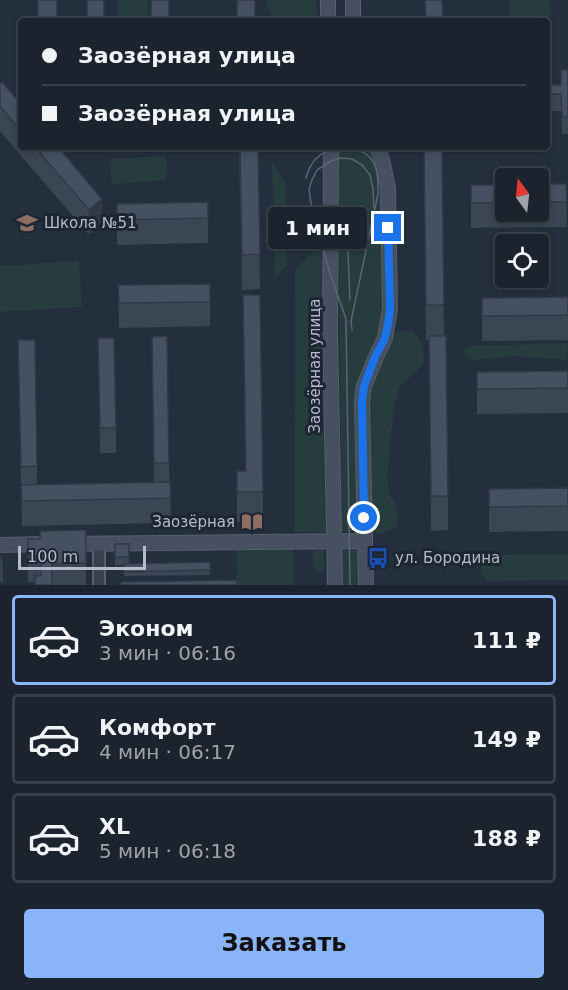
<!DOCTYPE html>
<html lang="ru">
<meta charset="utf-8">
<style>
:root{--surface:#1b232e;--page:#282f3a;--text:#f1f3f6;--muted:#a0a4aa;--line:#39404a;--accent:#8ab4f8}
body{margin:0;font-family:"DejaVu Sans",sans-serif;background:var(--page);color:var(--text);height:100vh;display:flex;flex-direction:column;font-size:22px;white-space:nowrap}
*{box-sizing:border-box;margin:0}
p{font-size:20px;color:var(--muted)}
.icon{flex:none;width:33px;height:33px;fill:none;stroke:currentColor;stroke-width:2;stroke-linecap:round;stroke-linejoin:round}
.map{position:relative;height:585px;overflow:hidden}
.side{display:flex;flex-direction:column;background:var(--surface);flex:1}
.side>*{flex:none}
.hud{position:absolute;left:18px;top:18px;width:532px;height:132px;border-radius:6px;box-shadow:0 3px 9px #0003,0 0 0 2px var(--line);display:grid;align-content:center;height:132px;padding:0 24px;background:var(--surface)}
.needle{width:39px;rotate:345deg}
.controls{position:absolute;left:495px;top:168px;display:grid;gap:12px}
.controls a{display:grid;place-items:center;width:54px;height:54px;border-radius:6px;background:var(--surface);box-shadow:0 3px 9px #0003,0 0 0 2px var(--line);font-size:30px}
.scale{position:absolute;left:18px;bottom:15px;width:128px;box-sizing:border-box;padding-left:6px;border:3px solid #b4bcc9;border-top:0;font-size:16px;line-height:21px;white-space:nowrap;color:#b4bcc9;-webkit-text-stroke:4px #1d2633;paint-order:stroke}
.end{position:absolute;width:27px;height:27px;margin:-14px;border:8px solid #1a73e8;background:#fff;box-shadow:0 0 0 3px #fff}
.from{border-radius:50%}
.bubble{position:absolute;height:42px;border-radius:6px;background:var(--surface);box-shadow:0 3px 9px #0003,0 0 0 2px var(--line);font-size:20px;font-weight:700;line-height:42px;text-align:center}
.hud b{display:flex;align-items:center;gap:21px;height:57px;font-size:22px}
.hud b+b{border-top:2px solid var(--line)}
.hud i{width:15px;height:15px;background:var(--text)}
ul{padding:10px 0 0;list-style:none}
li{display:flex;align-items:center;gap:18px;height:90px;margin:0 12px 9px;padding:0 12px;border:3px solid var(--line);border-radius:6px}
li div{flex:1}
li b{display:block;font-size:22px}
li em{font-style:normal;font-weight:700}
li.selected{border-color:var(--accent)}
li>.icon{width:54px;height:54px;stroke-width:1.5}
.primary-button{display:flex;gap:12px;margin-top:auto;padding:12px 24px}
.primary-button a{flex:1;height:69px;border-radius:6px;background:var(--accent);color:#111;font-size:24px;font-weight:700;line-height:69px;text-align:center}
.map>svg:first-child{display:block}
.green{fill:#263c3f}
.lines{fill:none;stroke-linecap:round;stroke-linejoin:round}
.street-casing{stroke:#565f6c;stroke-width:14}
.secondary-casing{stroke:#565f6c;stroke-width:16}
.street{stroke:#38414e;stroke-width:10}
.secondary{stroke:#465061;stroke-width:14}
.tram{stroke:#5a6575;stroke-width:1.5}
.wall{fill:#3b4654}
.shaded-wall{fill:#303945}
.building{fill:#455162;stroke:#303945;stroke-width:1.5}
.route{stroke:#1a73e8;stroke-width:8}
.labels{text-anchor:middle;stroke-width:6;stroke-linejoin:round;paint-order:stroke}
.poi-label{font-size:15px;fill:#b4bcc9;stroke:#1d2633;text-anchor:start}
.street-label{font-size:15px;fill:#b4bcc9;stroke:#1d2633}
</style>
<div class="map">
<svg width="568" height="585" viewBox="0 0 568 585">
<rect width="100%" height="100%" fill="#242f3e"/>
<g class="green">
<rect x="117" y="0" width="31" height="21"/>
<path d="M266 0H316L317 21H273Z"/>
<path d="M509 0H550V22L509 21Z"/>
<path d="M337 147H367L378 166 382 187 384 302 381 327 376 339 360 373 357 389 358 531H342Z"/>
<path d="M160 156 164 157 166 159 167 177 165 180 117 184H113C110 178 109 165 112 159Z"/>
<path d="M272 161 285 183 287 267 275 277Z"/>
<path d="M317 249 321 254 325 524V532H294L295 270 314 251Z"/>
<path d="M79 261 82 307 0 312V266Z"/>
<path d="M401 331C403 331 410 331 412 332 422 336 423 352 425 361 421 365 417 371 413 375 408 379 403 381 400 387 393 401 385 478 389 493 390 497 394 501 396 505 398 513 398 520 396 528L380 534 371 530 368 400 374 381 394 334Z"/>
<path d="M568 343 567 360 512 356 476 360 469 358 463 351 471 346Z"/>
<path d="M320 545H322L324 549V569L320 572 315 571 312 558 314 549Z"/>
<path d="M293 546 294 585H237L236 547Z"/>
<path d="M349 548 355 549 359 554 360 585H341L342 554 343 551Z"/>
<path d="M518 554H568V580L487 581C477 571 480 559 494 556 501 554 510 555 518 554Z"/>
</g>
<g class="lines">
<defs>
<path id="street" d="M99 544V585"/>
<g id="secondary">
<path d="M328 0V21"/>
<path d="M353 0V21"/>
<path d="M331 147 330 331 335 585"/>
<path d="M68 544 365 541"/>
<path d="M0 545 46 544"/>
<path d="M366 585 362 403 364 386 376 357 385 338 390 309 388 188 382 159 377 147"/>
</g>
</defs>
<use href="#street" class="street-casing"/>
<use href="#secondary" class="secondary-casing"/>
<use href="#street" class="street"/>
<use href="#secondary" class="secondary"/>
<g class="tram">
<path d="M349 147C376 153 379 169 378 194L351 321 352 330"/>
<path d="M306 178C310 161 319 154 335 147"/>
<path d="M346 207 350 300"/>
<path d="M350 585 346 319 331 276 312 211 309 189 312 180 317 170 331 161 340 158 352 159 362 165 370 175 373 189 374 208"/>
</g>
</g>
<g class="wall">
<path d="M568 70V134H562L561 111H548V85H561Z"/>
<path d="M0 84 21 104V147H58L102 223 89 235 0 131Z"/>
<path d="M239 147H258L260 289 242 290Z"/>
<path d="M424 147H444V149H442L444 336 448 496V530L431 531 429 340H426Z"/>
<path d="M538 184H566L567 227 471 228V185H506V212H538Z"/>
<path d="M208 202V243L117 245V204Z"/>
<path d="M210 284V326L119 328 118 285Z"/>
<path d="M243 295 263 492V521L237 522V471H245Z"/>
<path d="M568 297V340L482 341V298Z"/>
<path d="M152 337 169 463 171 523 22 526 18 340 37 466V485L154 482Z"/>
<path d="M98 338 116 428V453H100Z"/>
<path d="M568 371V413L477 414V372Z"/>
<path d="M568 488V531L489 532V489Z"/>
<path d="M86 530V585H35V582H28V539H40Z"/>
<path d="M115 544H129V564L210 562V575L124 576V565L115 566Z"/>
</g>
<g class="shaded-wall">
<path d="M102 199V223L89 235V210Z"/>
<path d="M313 233V237L302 241V237Z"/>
</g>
<g class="building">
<rect x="38" y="0" width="19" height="21"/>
<rect x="87" y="0" width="17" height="21"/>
<rect x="151" y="0" width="18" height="21"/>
<rect x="237" y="0" width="18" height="21"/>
<path d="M425 0H442L443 21H426Z"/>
<path d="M561 70H568V117H562L561 94H548V85H561Z"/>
<path d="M2 82 21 104V131L0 106V84Z"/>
<path d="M35 147H58L102 199 89 210Z"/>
<path d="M240 147H258L260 254 242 255Z"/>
<path d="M424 147H442L444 305H426Z"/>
<path d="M538 184H566L567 202H538Z"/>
<rect x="471" y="185" width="35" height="18"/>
<path d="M208 202V218L117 220V204Z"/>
<path d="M311 225 313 233 302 237 299 229Z"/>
<path d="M210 284V302L119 303 118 285Z"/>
<path d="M243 295H260L263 492H237V471H246Z"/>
<path d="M568 297V315L482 316V298Z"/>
<path d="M167 336 169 463H154L152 337Z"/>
<path d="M429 336H446L448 496H431Z"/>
<path d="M98 338H114L116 428H100Z"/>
<path d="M18 340H35L37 466 21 467Z"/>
<path d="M568 371V388L477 389V372Z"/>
<path d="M170 482 171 498 22 501 21 485Z"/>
<path d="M568 488V506L489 507V489Z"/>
<path d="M86 530V563L52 564V585H35V576H41V556H28V539H40V531Z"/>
<rect x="115" y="544" width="14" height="13"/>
<path d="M0 552V557H2L3 582H0Z"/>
<path d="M210 562V570L124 572V564Z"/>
<path d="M237 580V585H121V582Z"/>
</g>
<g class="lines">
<path class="route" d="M364 518 362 403 364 386 375 357 385 338 388 325 390 309 388 228"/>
</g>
<defs>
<symbol id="school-bare" viewBox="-9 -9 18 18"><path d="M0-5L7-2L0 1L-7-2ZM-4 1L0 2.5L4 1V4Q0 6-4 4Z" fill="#8d6e63" stroke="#1d2633" stroke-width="2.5" paint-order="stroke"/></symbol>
<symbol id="library-bare" viewBox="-9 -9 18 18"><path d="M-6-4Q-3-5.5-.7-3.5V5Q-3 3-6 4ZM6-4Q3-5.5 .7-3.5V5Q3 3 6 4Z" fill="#8d6e63" stroke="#1d2633" stroke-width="2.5" paint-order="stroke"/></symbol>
<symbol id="bus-bare" viewBox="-9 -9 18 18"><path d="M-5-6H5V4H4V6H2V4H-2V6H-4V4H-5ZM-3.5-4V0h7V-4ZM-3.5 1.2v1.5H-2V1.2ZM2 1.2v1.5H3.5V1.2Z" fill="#1a4fb4" stroke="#1d2633" stroke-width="2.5" paint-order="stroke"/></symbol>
</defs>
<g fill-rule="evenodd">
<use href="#school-bare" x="12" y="208" width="30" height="30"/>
<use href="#library-bare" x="237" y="507" width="30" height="30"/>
<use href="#bus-bare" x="363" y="543" width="30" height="30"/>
</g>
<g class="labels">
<g class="poi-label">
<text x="44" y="228">Школа №51</text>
<text x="235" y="527" text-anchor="end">Заозёрная</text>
<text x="395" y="563">ул. Бородина</text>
</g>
<g class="street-label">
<text transform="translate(315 366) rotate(-90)" y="5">Заозёрная улица</text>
</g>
</g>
</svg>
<div class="controls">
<a><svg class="needle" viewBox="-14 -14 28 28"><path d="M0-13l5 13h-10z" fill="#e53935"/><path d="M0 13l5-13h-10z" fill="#a0a4aa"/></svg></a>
<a><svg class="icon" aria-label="locate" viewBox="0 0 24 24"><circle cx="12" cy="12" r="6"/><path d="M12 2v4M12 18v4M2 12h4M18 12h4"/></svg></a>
</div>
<div class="scale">100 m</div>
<i class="end from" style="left:364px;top:518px"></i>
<i class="end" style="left:388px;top:228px"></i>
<div class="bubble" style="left:268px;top:207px;width:99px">1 мин</div>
<div class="hud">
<b><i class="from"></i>Заозёрная улица</b>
<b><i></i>Заозёрная улица</b>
</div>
</div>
<section class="side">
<ul>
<li class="selected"><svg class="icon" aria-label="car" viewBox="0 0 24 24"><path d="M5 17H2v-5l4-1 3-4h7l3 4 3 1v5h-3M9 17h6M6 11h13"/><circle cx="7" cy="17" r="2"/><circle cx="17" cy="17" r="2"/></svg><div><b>Эконом</b><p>3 мин · 06:16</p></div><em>111 ₽</em></li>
<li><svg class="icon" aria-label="car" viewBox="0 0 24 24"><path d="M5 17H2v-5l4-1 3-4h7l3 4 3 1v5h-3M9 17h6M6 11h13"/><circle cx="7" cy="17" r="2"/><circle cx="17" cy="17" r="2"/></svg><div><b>Комфорт</b><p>4 мин · 06:17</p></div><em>149 ₽</em></li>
<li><svg class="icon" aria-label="car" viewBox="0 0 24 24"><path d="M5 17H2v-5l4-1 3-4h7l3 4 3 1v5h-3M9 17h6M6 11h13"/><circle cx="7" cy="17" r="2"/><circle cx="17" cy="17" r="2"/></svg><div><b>XL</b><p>5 мин · 06:18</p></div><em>188 ₽</em></li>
</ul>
<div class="primary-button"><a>Заказать</a></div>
</section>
